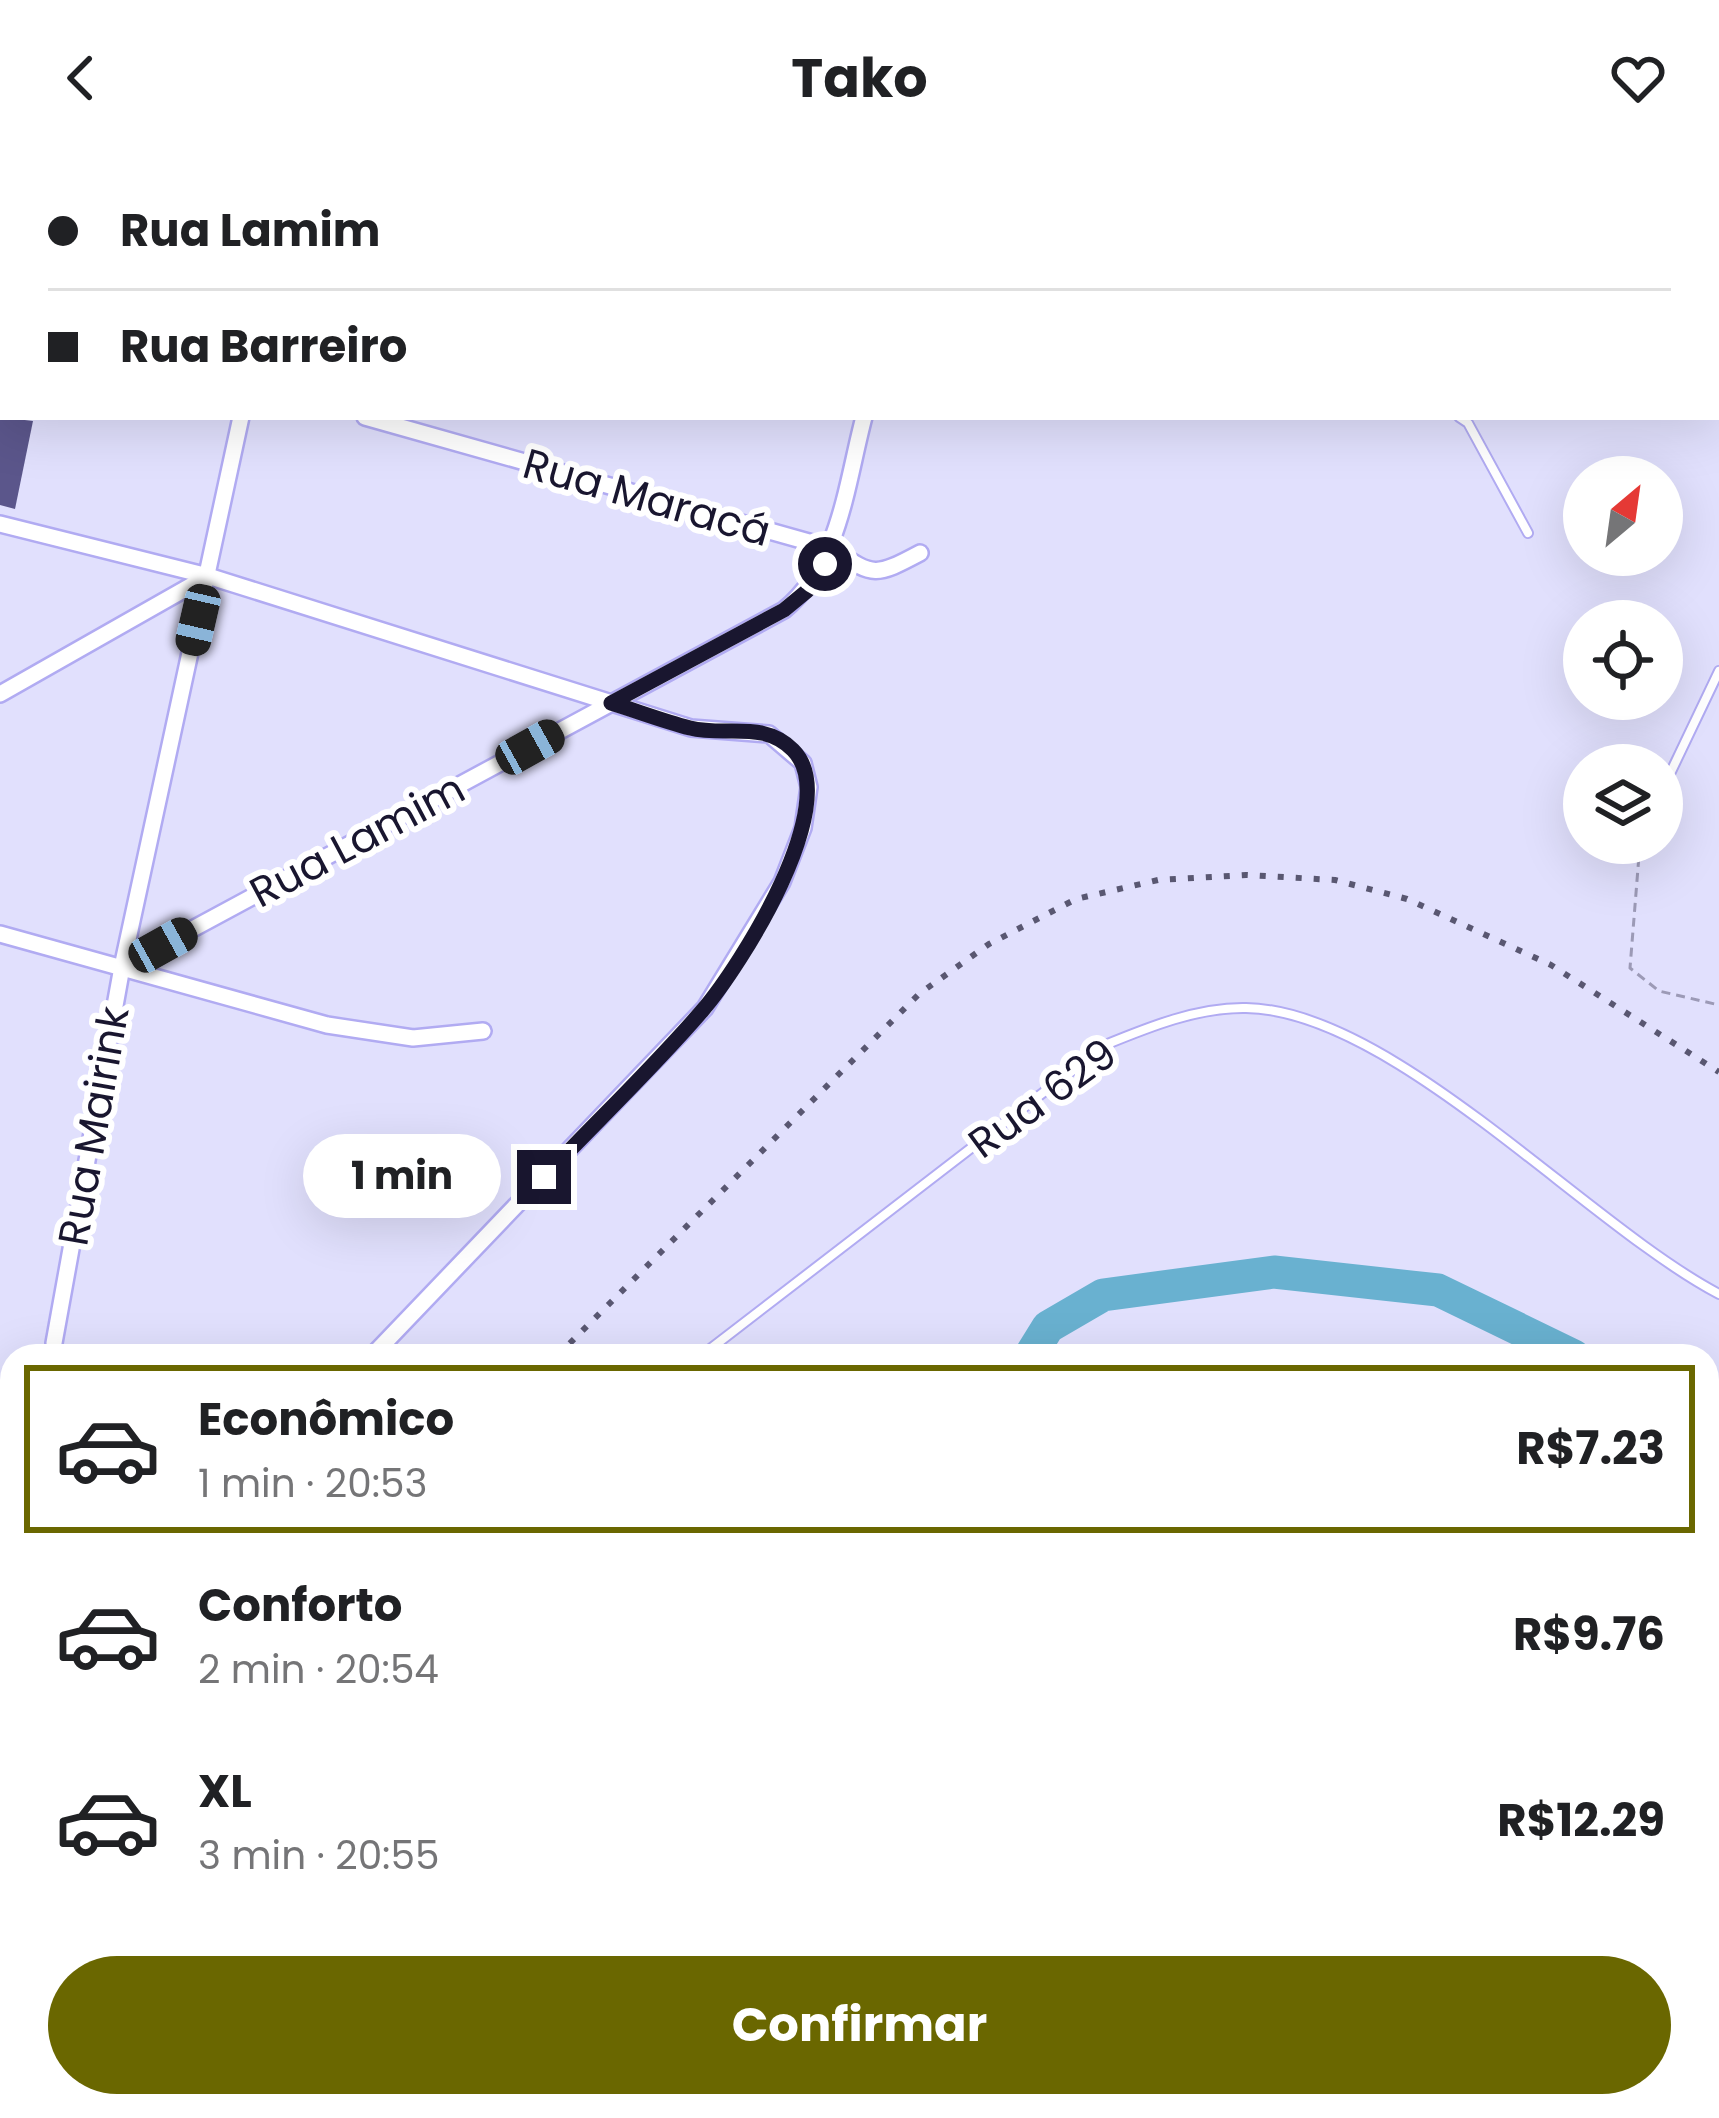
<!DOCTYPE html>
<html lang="pt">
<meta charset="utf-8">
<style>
:root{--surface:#fff;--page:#f6f6f6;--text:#202124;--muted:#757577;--line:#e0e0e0;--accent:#6a6700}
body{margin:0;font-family:Poppins,sans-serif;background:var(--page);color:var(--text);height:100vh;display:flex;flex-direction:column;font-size:45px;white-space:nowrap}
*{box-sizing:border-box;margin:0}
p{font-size:39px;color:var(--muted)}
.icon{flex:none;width:66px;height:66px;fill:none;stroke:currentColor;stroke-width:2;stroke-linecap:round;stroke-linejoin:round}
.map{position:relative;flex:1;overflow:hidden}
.side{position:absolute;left:0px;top:1188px;width:1719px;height:774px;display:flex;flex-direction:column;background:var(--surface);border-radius:36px 36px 0 0;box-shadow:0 12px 48px #0002}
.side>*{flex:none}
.top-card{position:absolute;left:0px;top:0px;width:1719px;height:264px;box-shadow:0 12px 48px #0002;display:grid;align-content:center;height:264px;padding:0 48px;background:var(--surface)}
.needle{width:78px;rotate:29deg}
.controls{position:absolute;left:1563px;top:300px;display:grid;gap:24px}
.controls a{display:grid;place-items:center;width:120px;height:120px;border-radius:50%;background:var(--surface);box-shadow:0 12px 48px #0002;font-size:60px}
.end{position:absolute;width:54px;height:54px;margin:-27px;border:15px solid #19162f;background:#fff;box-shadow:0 0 0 6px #fff}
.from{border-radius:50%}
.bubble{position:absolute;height:84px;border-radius:42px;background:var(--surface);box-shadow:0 12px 48px #0002;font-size:39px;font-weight:700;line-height:84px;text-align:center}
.car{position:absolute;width:36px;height:72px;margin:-36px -18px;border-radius:15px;box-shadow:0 0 9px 3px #0007;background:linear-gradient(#222 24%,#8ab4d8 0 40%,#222 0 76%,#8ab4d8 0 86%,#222 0)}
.top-card b{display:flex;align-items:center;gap:42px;height:114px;font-size:45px}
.top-card b+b{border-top:3px solid var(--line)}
.top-card i{width:30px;height:30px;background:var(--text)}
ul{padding:21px 0 0;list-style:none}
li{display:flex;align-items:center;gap:36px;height:168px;margin:0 24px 18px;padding:0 24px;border:6px solid transparent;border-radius:0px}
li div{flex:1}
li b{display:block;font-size:45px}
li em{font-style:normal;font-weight:700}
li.selected{border-color:var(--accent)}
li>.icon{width:108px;height:108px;stroke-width:1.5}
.primary-button{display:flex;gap:24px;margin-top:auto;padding:24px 48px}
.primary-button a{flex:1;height:138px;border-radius:72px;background:var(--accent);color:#fff;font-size:48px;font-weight:700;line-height:138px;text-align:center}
header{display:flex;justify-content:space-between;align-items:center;height:156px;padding:0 48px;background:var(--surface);font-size:54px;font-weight:700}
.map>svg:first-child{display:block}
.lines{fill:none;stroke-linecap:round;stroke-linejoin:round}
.river{stroke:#69b1d0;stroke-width:33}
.building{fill:#5b568b}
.service-casing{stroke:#b1abf2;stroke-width:12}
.minor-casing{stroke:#b1abf2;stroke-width:20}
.tertiary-casing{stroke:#b1abf2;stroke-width:22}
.path{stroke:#9c9ab6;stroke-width:3;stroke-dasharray:9 6;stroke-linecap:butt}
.service{stroke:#fff;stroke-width:8}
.minor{stroke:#fff;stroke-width:15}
.tertiary{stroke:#fff;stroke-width:18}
.rail{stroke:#595771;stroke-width:6;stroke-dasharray:6 12;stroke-linecap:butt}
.route{stroke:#19162f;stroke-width:15}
.labels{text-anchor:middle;stroke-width:12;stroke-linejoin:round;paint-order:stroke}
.street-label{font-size:42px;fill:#19162f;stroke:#fff}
</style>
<header><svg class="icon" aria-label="back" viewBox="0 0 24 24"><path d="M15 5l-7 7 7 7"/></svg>Tako<svg class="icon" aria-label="heart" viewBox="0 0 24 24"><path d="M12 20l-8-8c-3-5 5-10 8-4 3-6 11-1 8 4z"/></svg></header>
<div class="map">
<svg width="1719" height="1962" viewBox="0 0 1719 1962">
<rect width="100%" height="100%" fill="#e1e0fd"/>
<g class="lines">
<g class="river">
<path d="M1030 1200 1048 1171 1103 1139 1274 1116 1438 1134 1574 1200"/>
<path d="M1707 1264 1719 1270"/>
<path d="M0 1823 12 1826"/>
</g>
</g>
<path class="building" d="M0 261 33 265 15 353 0 349Z"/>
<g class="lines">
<defs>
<g id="service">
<path d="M1716 120 1719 122"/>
<path d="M1459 261 1468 267 1528 377"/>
<path d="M1667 624 1719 515"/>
<path d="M701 1200 1105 889C1149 871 1198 851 1246 852 1392 854 1586 1068 1719 1138"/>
<path d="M0 1591 12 1597"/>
<path d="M0 1633 12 1638"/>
<path d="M0 1755 12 1758"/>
</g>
<g id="minor">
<path d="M220 0 230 3"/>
<path d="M1087 0 1098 3"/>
<path d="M298 3V0"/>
<path d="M935 3 936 0"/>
<path d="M1499 3 1508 0"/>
<path d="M0 160H3"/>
<path d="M365 261 830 392C874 420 873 422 920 397"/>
<path d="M0 368 208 420 691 572 769 578 803 607 809 631 803 672 782 726 705 852 372 1200"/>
<path d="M0 538 208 420"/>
<path d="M0 778 327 869 413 882 483 875"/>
<path d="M122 811 784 454C840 408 846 329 864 261"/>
<path d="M54 1187 122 811 241 261"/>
<path d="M0 1289 12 1294"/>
<path d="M1475 1962 1482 1950"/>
</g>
<g id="tertiary">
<path d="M1574 1950 1594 1962"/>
<path d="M320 1962H361"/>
<path d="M881 1962 896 1950"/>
</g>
</defs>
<use href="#service" class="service-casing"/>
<use href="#minor" class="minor-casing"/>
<use href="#tertiary" class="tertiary-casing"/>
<path class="path" d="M1640 687 1630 812 1659 835 1719 849"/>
<use href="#service" class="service"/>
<use href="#minor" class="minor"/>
<use href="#tertiary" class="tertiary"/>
<g class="rail">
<path d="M557 1200 919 838 989 788 1076 743 1158 724 1246 719 1335 724 1407 743 1551 809 1719 916"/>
<path d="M0 1338 12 1344"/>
</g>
</g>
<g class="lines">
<path class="route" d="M544 1021C596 966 652 913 702 855 740 811 845 646 793 594 764 564 726 581 690 572 663 565 637 555 611 547L784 454 807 435 825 408"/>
</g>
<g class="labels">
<g class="street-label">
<text transform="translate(647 341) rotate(16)" y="15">Rua Maracá</text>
<text transform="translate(357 684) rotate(-28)" y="15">Rua Lamim</text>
<text transform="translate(1042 942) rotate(-36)" y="15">Rua 629</text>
<text transform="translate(93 970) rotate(-80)" y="15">Rua Mairink</text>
</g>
</g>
</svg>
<div class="controls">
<a><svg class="needle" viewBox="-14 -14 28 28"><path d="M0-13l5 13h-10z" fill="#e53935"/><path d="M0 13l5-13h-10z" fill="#757577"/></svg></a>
<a><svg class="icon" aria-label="locate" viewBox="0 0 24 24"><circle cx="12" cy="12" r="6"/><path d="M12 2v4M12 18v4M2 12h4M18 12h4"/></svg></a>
<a><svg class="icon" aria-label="layers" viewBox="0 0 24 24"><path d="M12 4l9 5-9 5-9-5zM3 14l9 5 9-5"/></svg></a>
</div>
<i class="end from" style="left:825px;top:408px"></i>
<i class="end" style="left:544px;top:1021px"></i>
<div class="bubble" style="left:303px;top:978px;width:198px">1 min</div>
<i class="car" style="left:198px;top:464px;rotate:193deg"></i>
<i class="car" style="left:530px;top:591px;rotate:61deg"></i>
<i class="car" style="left:163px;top:789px;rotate:61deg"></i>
<div class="top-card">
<b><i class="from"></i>Rua Lamim</b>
<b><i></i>Rua Barreiro</b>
</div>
<section class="side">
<ul>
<li class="selected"><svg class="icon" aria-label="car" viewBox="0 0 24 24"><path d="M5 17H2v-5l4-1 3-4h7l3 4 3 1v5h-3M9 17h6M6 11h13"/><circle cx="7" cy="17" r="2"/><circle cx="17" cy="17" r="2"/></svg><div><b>Econômico</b><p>1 min · 20:53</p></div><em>R$7.23</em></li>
<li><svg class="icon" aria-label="car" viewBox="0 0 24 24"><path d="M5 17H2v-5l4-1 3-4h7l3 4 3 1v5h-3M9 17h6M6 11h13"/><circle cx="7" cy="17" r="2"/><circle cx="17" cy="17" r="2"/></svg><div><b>Conforto</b><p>2 min · 20:54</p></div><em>R$9.76</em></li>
<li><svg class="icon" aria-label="car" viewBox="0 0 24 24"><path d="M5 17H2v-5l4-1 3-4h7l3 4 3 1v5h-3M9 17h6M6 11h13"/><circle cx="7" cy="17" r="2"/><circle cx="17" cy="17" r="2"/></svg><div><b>XL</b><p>3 min · 20:55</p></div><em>R$12.29</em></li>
</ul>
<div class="primary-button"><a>Confirmar</a></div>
</section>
</div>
